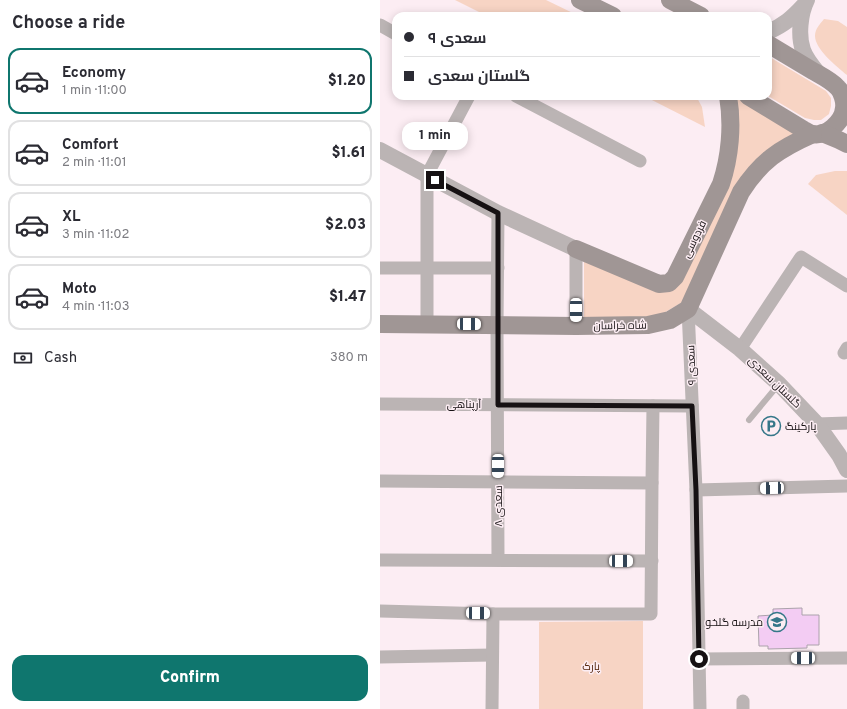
<!DOCTYPE html>
<meta charset="utf-8">
<style>
:root{--surface:#fff;--page:#f2f2f3;--text:#2b2b33;--muted:#7c7c81;--line:#e1e1e2;--accent:#0f766e}
body{margin:0;font-family:Overpass,Cairo,sans-serif;background:var(--page);color:var(--text);height:100vh;display:flex;flex-direction:column;font-size:15px;white-space:nowrap}
*{box-sizing:border-box;margin:0}
p{font-size:13px;color:var(--muted)}
.icon{flex:none;width:22px;height:22px;fill:none;stroke:currentColor;stroke-width:2;stroke-linecap:round;stroke-linejoin:round}
.map{position:relative;flex:1;overflow:hidden}
.details{display:flex;flex-direction:column;background:var(--surface);width:380px}
.details>*{flex:none}
.guide{position:absolute;left:12px;top:12px;width:380px;height:88px;border-radius:12px;box-shadow:0 2px 10px #0003;display:grid;align-content:center;height:88px;padding:0 12px;background:var(--surface)}
.end{position:absolute;width:18px;height:18px;margin:-9px;border:5px solid #161113;background:#fff;box-shadow:0 0 0 2px #fff}
.from{border-radius:50%}
.bubble{position:absolute;height:28px;border-radius:12px;background:var(--surface);box-shadow:0 2px 10px #0003;font-size:13px;font-weight:800;line-height:28px;text-align:center}
.car{position:absolute;width:12px;height:24px;margin:-12px -6px;border-radius:5px;box-shadow:0 0 3px 1px #0007;background:linear-gradient(#fff 24%,#345 0 40%,#fff 0 76%,#345 0 86%,#fff 0)}
.guide b{display:flex;align-items:center;gap:14px;height:38px;font-size:15px}
.guide b+b{border-top:1px solid var(--line)}
.guide i{width:10px;height:10px;background:var(--text)}
ul{padding:0;list-style:none}
li{display:flex;align-items:center;gap:12px;height:66px;margin:0 8px 6px;padding:0 4px;border:2px solid var(--line);border-radius:12px}
li div{flex:1}
li b{display:block;font-size:15px}
li em{font-style:normal;font-weight:800}
li.current{border-color:var(--accent)}
li>.icon{width:36px;height:36px;stroke-width:1.5}
h2{padding:0 12px;font-size:18px;line-height:48px}
.pay{display:flex;align-items:center;gap:10px;height:44px;padding:0 12px;font-size:15px}
.pay p{margin-inline-start:auto}
.cta{display:flex;gap:8px;margin-top:auto;padding:8px 12px}
.cta a{flex:1;height:46px;border-radius:12px;background:var(--accent);color:#fff;font-size:16px;font-weight:800;line-height:46px;text-align:center}
main{display:flex;flex:1;min-height:0}
.map>svg:first-child{display:block}
.green{fill:#f7d4c4}
.building{fill:#f3ccf3;stroke:#aba2ab}
.lines{fill:none;stroke-linecap:round;stroke-linejoin:round}
.service{stroke:#bbb4b4;stroke-width:6}
.minor{stroke:#bbb4b4;stroke-width:13}
.tertiary{stroke:#bbb4b4;stroke-width:16}
.secondary{stroke:#a09695;stroke-width:18}
.route{stroke:#161113;stroke-width:5}
.labels{text-anchor:middle;stroke-width:3;stroke-linejoin:round;paint-order:stroke}
.street-label{font-size:11px;fill:#161113;stroke:#fcedf3}
.poi-label{font-size:11px;fill:#161113;stroke:#fcedf3;text-anchor:start}
.park-label{font-size:11px;fill:#53250c;stroke:#fcedf3}
</style>
<main>
<section class="details">
<h2>Choose a ride</h2>
<ul>
<li class="current"><svg class="icon" aria-label="car" viewBox="0 0 24 24"><path d="M5 17H2v-5l4-1 3-4h7l3 4 3 1v5h-3M9 17h6M6 11h13"/><circle cx="7" cy="17" r="2"/><circle cx="17" cy="17" r="2"/></svg><div><b>Economy</b><p>1 min · 11:00</p></div><em>$1.20</em></li>
<li><svg class="icon" aria-label="car" viewBox="0 0 24 24"><path d="M5 17H2v-5l4-1 3-4h7l3 4 3 1v5h-3M9 17h6M6 11h13"/><circle cx="7" cy="17" r="2"/><circle cx="17" cy="17" r="2"/></svg><div><b>Comfort</b><p>2 min · 11:01</p></div><em>$1.61</em></li>
<li><svg class="icon" aria-label="car" viewBox="0 0 24 24"><path d="M5 17H2v-5l4-1 3-4h7l3 4 3 1v5h-3M9 17h6M6 11h13"/><circle cx="7" cy="17" r="2"/><circle cx="17" cy="17" r="2"/></svg><div><b>XL</b><p>3 min · 11:02</p></div><em>$2.03</em></li>
<li><svg class="icon" aria-label="car" viewBox="0 0 24 24"><path d="M5 17H2v-5l4-1 3-4h7l3 4 3 1v5h-3M9 17h6M6 11h13"/><circle cx="7" cy="17" r="2"/><circle cx="17" cy="17" r="2"/></svg><div><b>Moto</b><p>4 min · 11:03</p></div><em>$1.47</em></li>
</ul>
<div class="pay"><svg class="icon" aria-label="cash" viewBox="0 0 24 24"><path d="M3 7h18v10H3z"/><circle cx="12" cy="12" r="2"/></svg>Cash<p>380 m</p></div>
<div class="cta"><a>Confirm</a></div>
</section>
<div class="map">
<svg width="467" height="709" viewBox="0 0 467 709">
<rect width="100%" height="100%" fill="#fcedf3"/>
<g class="green">
<path d="M75 0H166L199 16H107Z"/>
<path d="M444 19 458 21 467 27V75C457 67 435 49 435 36 435 29 440 24 444 19Z"/>
<path d="M388 56 446 91 451 98V106L449 114 441 120H434L425 118 388 96Z"/>
<path d="M264 96H316L322 107 325 127Z"/>
<path d="M356 96 417 133 397 144 306 300 277 317 204 319V261L277 291 346 186Z"/>
<path d="M455 171H467V215L428 184 436 175Z"/>
<path d="M263 621V709H159V622Z"/>
</g>
<path class="building" d="M422 608V615H439V645H427V648L388 649V646H379L378 616 393 615V609Z"/>
<g class="lines">
<path class="service" d="M369 420 399 384"/>
<g class="minor">
<path d="M0 25 16 34"/>
<path d="M136 96 260 161"/>
<path d="M118 213 117 325 118 560"/>
<path d="M0 268H118"/>
<path d="M308 309 316 490 320 709"/>
<path d="M47 324V175L89 96"/>
<path d="M196 326V249"/>
<path d="M360 349 421 257 467 286"/>
<path d="M464 353 467 348"/>
<path d="M0 404 312 406"/>
<path d="M437 424 467 423"/>
<path d="M0 481 272 483"/>
<path d="M316 490 467 486"/>
<path d="M0 560 272 561"/>
<path d="M0 611 113 614H271L272 483 273 406"/>
<path d="M0 657 112 655"/>
<path d="M319 659 467 658"/>
<path d="M363 701V709"/>
<path d="M112 709 113 614"/>
</g>
<g class="tertiary">
<path d="M427 0C420 14 418 36 423 50 426 59 433 67 439 74"/>
<path d="M388 32C404 25 412 18 424 5"/>
<path d="M0 150 118 213 196 249"/>
<path d="M308 309 360 349 399 384 437 424 459 455 467 470"/>
</g>
<g class="secondary">
<path d="M200 0 233 16"/>
<path d="M290 0 321 16"/>
<path d="M368 96 424 130C426 131 429 133 432 134 446 137 463 122 464 108 465 102 462 92 458 88 452 81 440 75 433 71 418 62 403 53 388 44"/>
<path d="M442 133 459 140 467 144"/>
<path d="M196 249 279 284 289 283 295 277 341 184C350 157 353 125 348 96"/>
<path d="M0 324 196 326 268 325 290 320 308 309 361 192C381 161 399 149 433 134"/>
</g>
</g>
<g class="lines">
<path class="route" d="M55 180 118 213V405L312 406 316 490 319 659"/>
</g>
<defs>
<symbol id="parking-ring" viewBox="-11 -11 22 22"><circle r="9.5" fill="#fcedf3" stroke="#357789" stroke-width="1.5"/><path d="M-3.5-5.5H1a3.5 3.5 0 0 1 0 7H-1V5.5H-3.5ZM-1-3.4V-.6H.8a1.4 1.4 0 0 0 0-2.8Z" fill="#357789"/></symbol>
<symbol id="school-ring" viewBox="-11 -11 22 22"><circle r="9.5" fill="#fcedf3" stroke="#357789" stroke-width="1.5"/><path d="M0-5L7-2L0 1L-7-2ZM-4 1L0 2.5L4 1V4Q0 6-4 4Z" fill="#357789"/></symbol>
</defs>
<g fill-rule="evenodd">
<use href="#parking-ring" x="380" y="415" width="22" height="22"/>
<use href="#school-ring" x="386" y="611" width="22" height="22"/>
</g>
<g class="labels">
<g class="street-label">
<text transform="translate(314 239) rotate(-64)" y="4">فردوسی</text>
<text transform="translate(240 325) rotate(-1)" y="4">شاه خراسان</text>
<text transform="translate(311 365) rotate(-92)" y="4">سعدی ۹</text>
<text transform="translate(395 382) rotate(44)" y="4">گلستان سعدی</text>
<text x="84" y="408">آرپناهی</text>
<text transform="translate(118 506) rotate(-90)" y="4">سعدی ۸</text>
</g>
<g class="poi-label">
<text x="405" y="430">پارکینگ</text>
<text x="383" y="626" text-anchor="end">مدرسه گلخو</text>
</g>
<g class="park-label">
<text x="211" y="670">پارک</text>
</g>
</g>
</svg>
<i class="end from" style="left:319px;top:659px"></i>
<i class="end" style="left:55px;top:180px"></i>
<div class="bubble" style="left:22px;top:122px;width:66px">1 min</div>
<i class="car" style="left:196px;top:310px;rotate:180deg"></i>
<i class="car" style="left:89px;top:324px;rotate:91deg"></i>
<i class="car" style="left:118px;top:466px;rotate:180deg"></i>
<i class="car" style="left:392px;top:488px;rotate:268deg"></i>
<i class="car" style="left:241px;top:561px;rotate:90deg"></i>
<i class="car" style="left:98px;top:613px;rotate:91deg"></i>
<i class="car" style="left:423px;top:658px;rotate:270deg"></i>
<div class="guide">
<b><i class="from"></i>سعدی ۹</b>
<b><i></i>گلستان سعدی</b>
</div>
</div>
</main>
